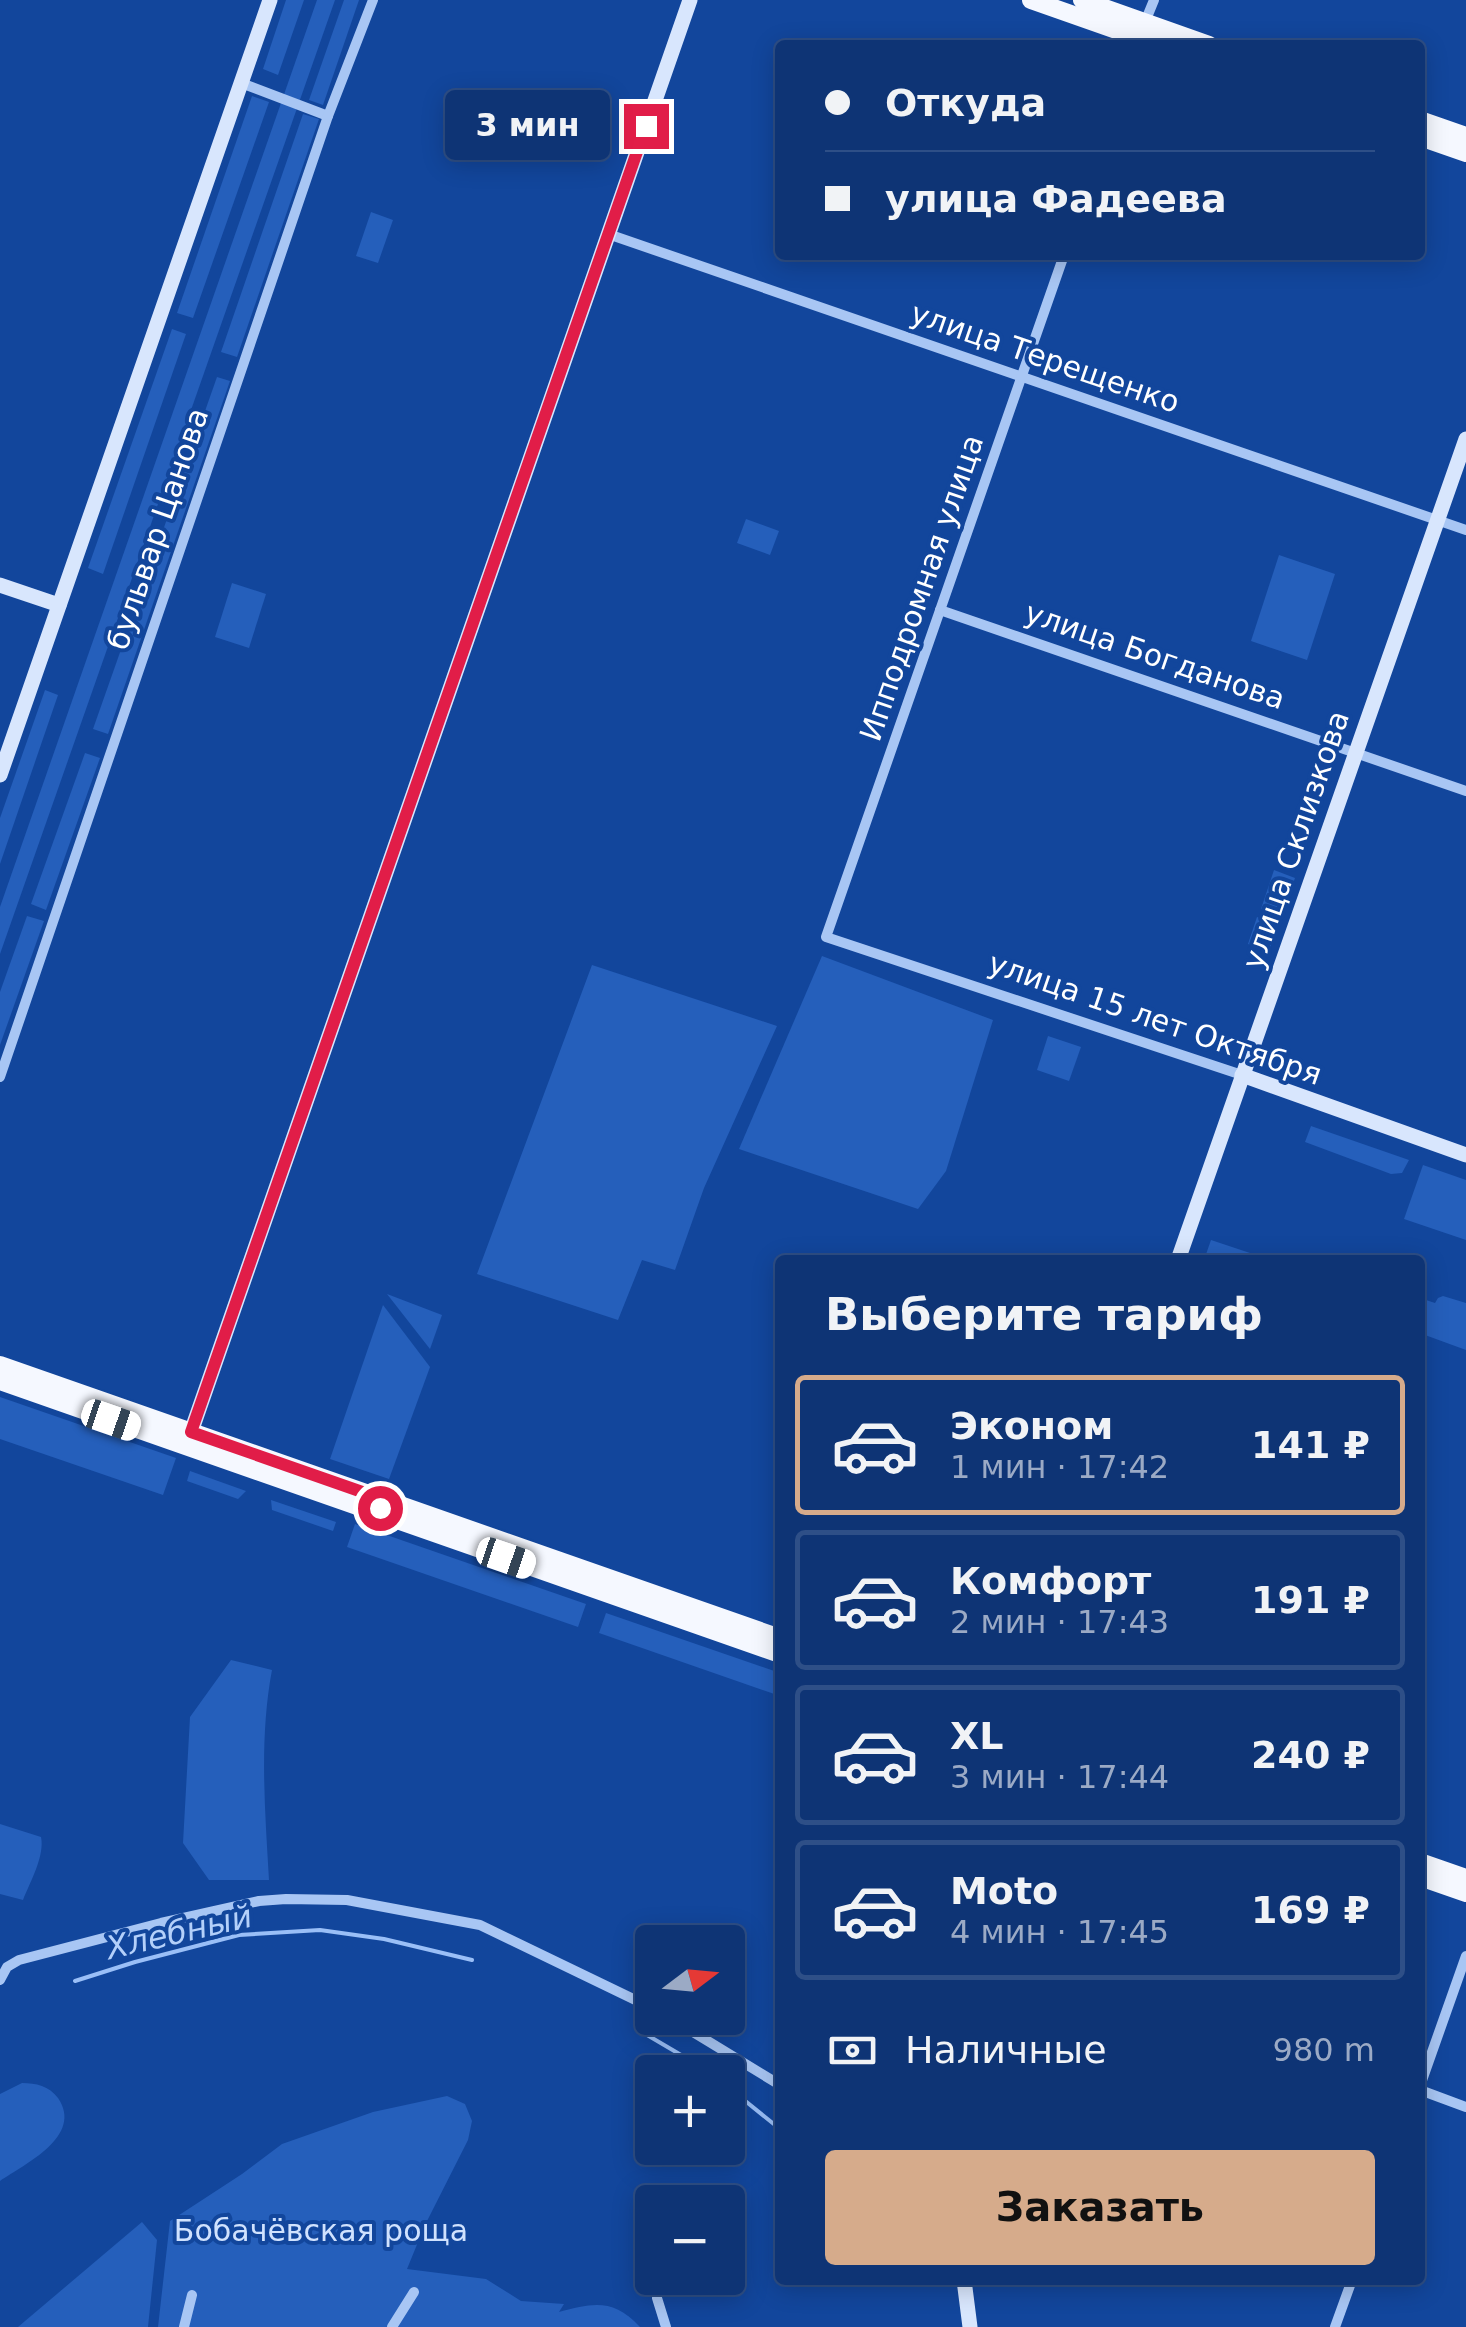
<!DOCTYPE html>
<html lang="ru">
<meta charset="utf-8">
<style>
:root{--surface:#0e3475;--page:#173c7a;--text:#f1f3f6;--muted:#9baac5;--line:#2e4f87;--accent:#d6ab8b}
body{margin:0;font-family:"DejaVu Sans",sans-serif;background:var(--page);color:var(--text);height:100vh;display:flex;flex-direction:column;font-size:38px;white-space:nowrap}
*{box-sizing:border-box;margin:0}
p{font-size:32px;color:var(--muted)}
.icon{flex:none;width:55px;height:55px;fill:none;stroke:currentColor;stroke-width:2;stroke-linecap:round;stroke-linejoin:round}
.map{position:relative;flex:1;overflow:hidden}
.sheet{position:absolute;left:775px;top:1255px;width:650px;height:1030px;display:flex;flex-direction:column;background:var(--surface);border-radius:10px;box-shadow:0 5px 25px #0003,0 0 0 2px var(--line)}
.sheet>*{flex:none}
.hud{position:absolute;left:775px;top:40px;width:650px;height:220px;border-radius:10px;box-shadow:0 5px 25px #0003,0 0 0 2px var(--line);display:grid;align-content:center;height:220px;padding:0 50px;background:var(--surface)}
.needle{width:65px;rotate:74deg}
.fabs{position:absolute;left:635px;top:1925px;display:grid;gap:20px}
.fabs a{display:grid;place-items:center;width:110px;height:110px;border-radius:10px;background:var(--surface);box-shadow:0 5px 25px #0003,0 0 0 2px var(--line);font-size:50px}
.end{position:absolute;width:45px;height:45px;margin:-22px;border:12px solid #e11d48;background:#fff;box-shadow:0 0 0 5px #fff}
.from{border-radius:50%}
.bubble{position:absolute;height:70px;border-radius:10px;background:var(--surface);box-shadow:0 5px 25px #0003,0 0 0 2px var(--line);font-size:32px;font-weight:700;line-height:70px;text-align:center}
.car{position:absolute;width:30px;height:60px;margin:-30px -15px;border-radius:12px;box-shadow:0 0 8px 2px #0007;background:linear-gradient(#fff 24%,#345 0 40%,#fff 0 76%,#345 0 86%,#fff 0)}
.hud b{display:flex;align-items:center;gap:35px;height:95px;font-size:38px}
.hud b+b{border-top:2px solid var(--line)}
.hud i{width:25px;height:25px;background:var(--text)}
ul{padding:0;list-style:none}
li{display:flex;align-items:center;gap:30px;height:140px;margin:0 20px 15px;padding:0 30px;border:5px solid var(--line);border-radius:10px}
li div{flex:1}
li b{display:block;font-size:38px}
li em{font-style:normal;font-weight:700}
li.on{border-color:var(--accent)}
li>.icon{width:90px;height:90px;stroke-width:1.5}
h2{padding:0 50px;font-size:45px;line-height:120px}
.pay{display:flex;align-items:center;gap:25px;height:110px;padding:0 50px;font-size:38px}
.pay p{margin-inline-start:auto}
.primary-button{display:flex;gap:20px;margin-top:auto;padding:20px 50px}
.primary-button a{flex:1;height:115px;border-radius:10px;background:var(--accent);color:#111;font-size:40px;font-weight:700;line-height:115px;text-align:center}
.map>svg:first-child{display:block}
.green{fill:#255fbb}
.lines{fill:none;stroke-linecap:round;stroke-linejoin:round}
.stream{stroke:#9abff7;stroke-width:4}
.street{stroke:#a8c6f4;stroke-width:10}
.secondary{stroke:#d8e6fd;stroke-width:15}
.primary{stroke:#f5f8ff;stroke-width:18}
.route{stroke:#e11d48;stroke-width:12}
.labels{text-anchor:middle;stroke-width:8;stroke-linejoin:round;paint-order:stroke}
.street-label{font-size:30px;fill:#fff;stroke:#12469c}
.park-label{font-size:30px;fill:#d0e2fe;stroke:#12469c}
.water-label{font-size:32px;font-style:italic;fill:#b4d0fa;stroke:#12469c}
</style>
<div class="map">
<svg width="1466" height="2327" viewBox="0 0 1466 2327">
<rect width="100%" height="100%" fill="#12469c"/>
<g class="green">
<path d="M286 0H304L278 75 263 69Z"/>
<path d="M317 0H335L0 954V907Z"/>
<path d="M344 0H359L323 105 309 100Z"/>
<path d="M252 96 269 102 193 318 177 313Z"/>
<path d="M303 114 319 119 237 357 221 352Z"/>
<path d="M371 212 393 220 378 263 356 256Z"/>
<path d="M172 329 186 334 103 574 88 568Z"/>
<path d="M217 377 230 381 108 734 93 729Z"/>
<path d="M746 519 779 531 770 555 737 543Z"/>
<path d="M1279 555 1335 574 1307 660 1251 641Z"/>
<path d="M232 583 266 594 249 648 215 637Z"/>
<path d="M45 690 58 695 0 864V818Z"/>
<path d="M85 753 100 758 46 910 31 904Z"/>
<path d="M1274 870 1295 878 1281 917 1261 909Z"/>
<path d="M27 916 44 921 0 1045V992Z"/>
<path d="M1257 917 1278 925 1269 951 1248 944Z"/>
<path d="M822 956 993 1020 946 1171 918 1209 739 1149Z"/>
<path d="M592 965 777 1026 704 1188 675 1270 642 1260 618 1320 477 1274Z"/>
<path d="M1048 1036 1081 1047 1069 1081 1037 1070Z"/>
<path d="M1311 1126 1409 1160 1402 1173 1391 1174 1305 1142Z"/>
<path d="M1423 1165 1466 1180V1240L1404 1219Z"/>
<path d="M1211 1240 1271 1260H1204Z"/>
<path d="M387 1294 442 1315 430 1349Z"/>
<path d="M1443 1296 1466 1303V1350L1425 1335 1423 1326 1420 1325 1426 1300 1435 1303 1438 1298Z"/>
<path d="M383 1305 430 1367 389 1479 330 1459Z"/>
<path d="M0 1397 176 1458 163 1495 0 1439Z"/>
<path d="M190 1471 246 1491 238 1499 187 1481Z"/>
<path d="M271 1500 336 1522 333 1531 272 1510Z"/>
<path d="M355 1524 586 1604 578 1627 347 1547Z"/>
<path d="M606 1613 780 1673V1696L599 1633Z"/>
<path d="M231 1660 272 1670C259 1739 265 1810 269 1880H209L183 1843 190 1717Z"/>
<path d="M0 1824 41 1837C45 1856 30 1882 23 1900L0 1894Z"/>
<path d="M22 2083C36 2083 49 2086 58 2098 84 2136 25 2164 0 2181V2094Z"/>
<path d="M447 2096 465 2104 472 2121 468 2140 425 2225 407 2269 486 2279 521 2301 564 2304 559 2312C593 2303 613 2298 640 2327H158L170 2221 242 2174 282 2144 373 2112Z"/>
<path d="M142 2222 157 2240 148 2327H18Z"/>
</g>
<g class="lines">
<g class="stream">
<path d="M75 1981 135 1962 239 1935 320 1930 384 1939 472 1960"/>
<path d="M642 2032 710 2072"/>
<path d="M728 2087 780 2129"/>
</g>
<g class="street">
<path d="M1145 22 1154 0"/>
<path d="M241 83 328 116"/>
<path d="M608 234 1466 530"/>
<path d="M1064 255 826 937 1242 1075"/>
<path d="M940 610 1466 791"/>
<path d="M0 1077 328 116 373 0"/>
<path d="M0 1980 7 1967 19 1960 161 1923 259 1901 286 1899 347 1900 480 1925 652 2008"/>
<path d="M670 2018 780 2085"/>
<path d="M1420 2086 1466 1956"/>
<path d="M1420 2090 1466 2107"/>
<path d="M657 2298 666 2327"/>
<path d="M184 2327 192 2295"/>
<path d="M392 2327 414 2292"/>
<path d="M1335 2327 1352 2280"/>
</g>
<g class="secondary">
<path d="M0 585 59 605"/>
<path d="M0 775 270 0"/>
<path d="M1242 1075 1466 1155"/>
<path d="M1178 1260 1466 439"/>
<path d="M191 1432 690 0"/>
<path d="M964 2280 970 2327"/>
</g>
<g class="primary">
<path d="M1031 0 1159 45"/>
<path d="M1082 0 1209 45"/>
<path d="M1420 120 1466 136"/>
<path d="M1420 137 1466 153"/>
<path d="M0 1365 780 1638"/>
<path d="M0 1381 780 1654"/>
<path d="M1420 1862 1466 1878"/>
<path d="M1420 1877 1466 1893"/>
</g>
</g>
<g class="lines">
<path class="route" d="M380 1508 388 1501 191 1432 646 126"/>
</g>
<g class="labels">
<g class="street-label">
<text transform="translate(1045 358) rotate(19)" y="10">улица Терещенко</text>
<text transform="translate(158 529) rotate(-71)" y="10">бульвар Цанова</text>
<text transform="translate(922 588) rotate(-71)" y="10">Ипподромная улица</text>
<text transform="translate(1155 656) rotate(19)" y="10">улица Богданова</text>
<text transform="translate(1296 840) rotate(-71)" y="10">улица Склизкова</text>
<text transform="translate(1155 1019) rotate(19)" y="10">улица 15 лет Октября</text>
</g>
<g class="park-label">
<text x="321" y="2241">Бобачёвская роща</text>
</g>
<g class="water-label">
<text transform="translate(179 1932) rotate(-13)" y="11">Хлебный</text>
</g>
</g>
</svg>
<div class="fabs">
<a><svg class="needle" viewBox="-14 -14 28 28"><path d="M0-13l5 13h-10z" fill="#e53935"/><path d="M0 13l5-13h-10z" fill="#9baac5"/></svg></a>
<a>+</a>
<a>−</a>
</div>
<i class="end from" style="left:380px;top:1508px"></i>
<i class="end" style="left:646px;top:126px"></i>
<div class="bubble" style="left:445px;top:90px;width:165px">3 мин</div>
<i class="car" style="left:111px;top:1420px;rotate:109deg"></i>
<i class="car" style="left:506px;top:1558px;rotate:109deg"></i>
<div class="hud">
<b><i class="from"></i>Откуда</b>
<b><i></i>улица Фадеева</b>
</div>
<section class="sheet">
<h2>Выберите тариф</h2>
<ul>
<li class="on"><svg class="icon" aria-label="car" viewBox="0 0 24 24"><path d="M5 17H2v-5l4-1 3-4h7l3 4 3 1v5h-3M9 17h6M6 11h13"/><circle cx="7" cy="17" r="2"/><circle cx="17" cy="17" r="2"/></svg><div><b>Эконом</b><p>1 мин · 17:42</p></div><em>141 ₽</em></li>
<li><svg class="icon" aria-label="car" viewBox="0 0 24 24"><path d="M5 17H2v-5l4-1 3-4h7l3 4 3 1v5h-3M9 17h6M6 11h13"/><circle cx="7" cy="17" r="2"/><circle cx="17" cy="17" r="2"/></svg><div><b>Комфорт</b><p>2 мин · 17:43</p></div><em>191 ₽</em></li>
<li><svg class="icon" aria-label="car" viewBox="0 0 24 24"><path d="M5 17H2v-5l4-1 3-4h7l3 4 3 1v5h-3M9 17h6M6 11h13"/><circle cx="7" cy="17" r="2"/><circle cx="17" cy="17" r="2"/></svg><div><b>XL</b><p>3 мин · 17:44</p></div><em>240 ₽</em></li>
<li><svg class="icon" aria-label="car" viewBox="0 0 24 24"><path d="M5 17H2v-5l4-1 3-4h7l3 4 3 1v5h-3M9 17h6M6 11h13"/><circle cx="7" cy="17" r="2"/><circle cx="17" cy="17" r="2"/></svg><div><b>Moto</b><p>4 мин · 17:45</p></div><em>169 ₽</em></li>
</ul>
<div class="pay"><svg class="icon" aria-label="cash" viewBox="0 0 24 24"><path d="M3 7h18v10H3z"/><circle cx="12" cy="12" r="2"/></svg>Наличные<p>980 m</p></div>
<div class="primary-button"><a>Заказать</a></div>
</section>
</div>
